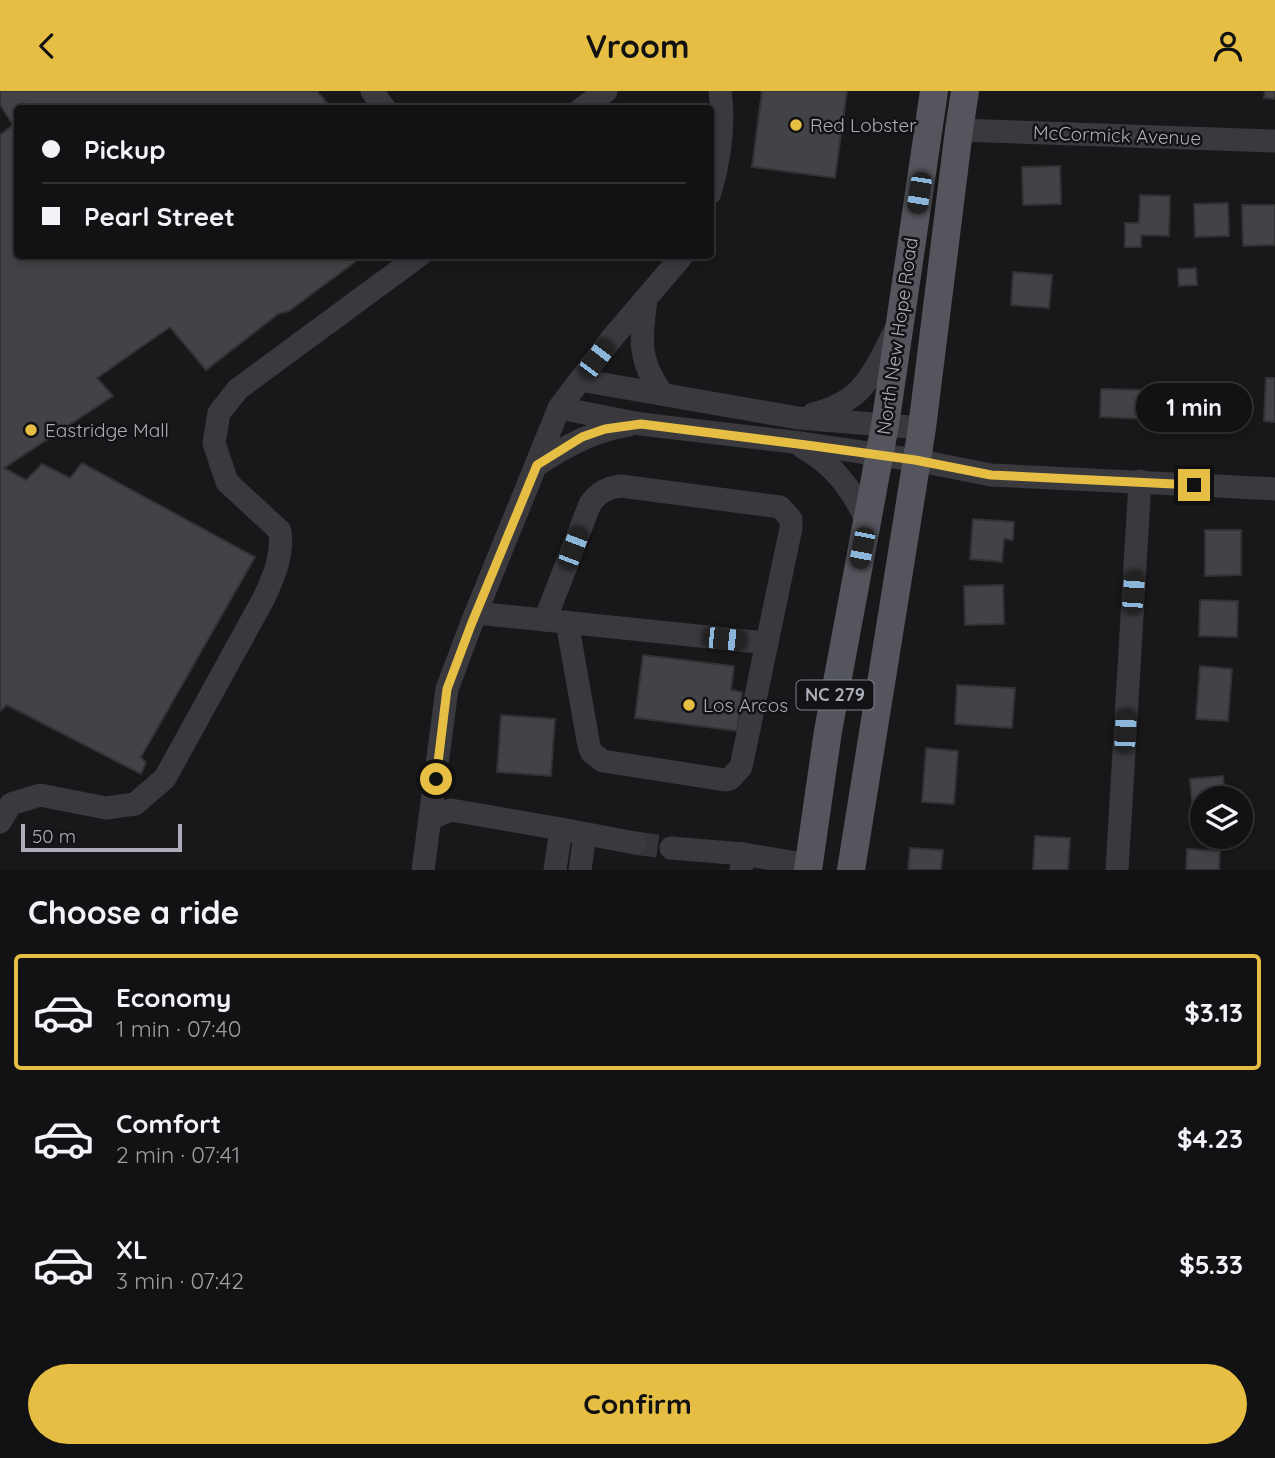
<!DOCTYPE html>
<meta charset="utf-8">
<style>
:root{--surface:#121214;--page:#1f2022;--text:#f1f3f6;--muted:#9c9ea0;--line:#313234;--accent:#e6be43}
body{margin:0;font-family:Quicksand,sans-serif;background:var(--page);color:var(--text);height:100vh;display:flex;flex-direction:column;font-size:26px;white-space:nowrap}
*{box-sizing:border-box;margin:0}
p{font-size:23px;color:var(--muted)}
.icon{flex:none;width:38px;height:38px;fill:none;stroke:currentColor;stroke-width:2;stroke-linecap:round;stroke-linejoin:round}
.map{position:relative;height:779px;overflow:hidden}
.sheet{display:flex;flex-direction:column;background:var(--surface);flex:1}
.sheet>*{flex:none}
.banner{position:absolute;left:14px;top:14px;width:700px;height:154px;border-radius:7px;box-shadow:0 4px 10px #0003,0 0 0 2px var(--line);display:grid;align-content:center;height:154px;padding:0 28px;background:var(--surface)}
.tools{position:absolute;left:1190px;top:695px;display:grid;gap:14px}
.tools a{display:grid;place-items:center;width:63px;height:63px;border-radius:50%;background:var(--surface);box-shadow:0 4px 10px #0003,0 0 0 2px var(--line);font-size:35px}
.scale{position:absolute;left:21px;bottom:18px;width:161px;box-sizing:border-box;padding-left:7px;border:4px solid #abaeb8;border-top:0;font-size:19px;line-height:24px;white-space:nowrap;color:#abaeb8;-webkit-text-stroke:5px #131315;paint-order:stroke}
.end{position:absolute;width:32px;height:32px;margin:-16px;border:9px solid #e6be43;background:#111;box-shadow:0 0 0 4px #111}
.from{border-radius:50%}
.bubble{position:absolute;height:49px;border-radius:24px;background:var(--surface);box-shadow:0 4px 10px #0003,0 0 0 2px var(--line);font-size:23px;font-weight:700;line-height:49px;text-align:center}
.car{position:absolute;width:21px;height:42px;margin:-21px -10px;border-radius:9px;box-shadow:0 0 5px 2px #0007;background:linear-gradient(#222 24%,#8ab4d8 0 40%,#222 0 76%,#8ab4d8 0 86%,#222 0)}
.banner b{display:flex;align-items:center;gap:24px;height:66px;font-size:26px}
.banner b+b{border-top:2px solid var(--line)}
.banner i{width:18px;height:18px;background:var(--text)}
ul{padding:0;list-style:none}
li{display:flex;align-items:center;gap:21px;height:116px;margin:0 14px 10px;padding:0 14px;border:4px solid transparent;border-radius:7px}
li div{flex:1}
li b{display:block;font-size:26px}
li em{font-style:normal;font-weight:700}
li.selected{border-color:var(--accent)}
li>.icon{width:63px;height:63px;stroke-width:1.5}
h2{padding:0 28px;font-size:32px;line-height:84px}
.button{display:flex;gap:14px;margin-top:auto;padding:14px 28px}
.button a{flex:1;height:80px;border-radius:42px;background:var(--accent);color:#111;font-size:28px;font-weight:700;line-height:80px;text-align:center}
header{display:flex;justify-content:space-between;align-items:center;height:91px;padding:0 28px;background:var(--accent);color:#111;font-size:32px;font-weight:700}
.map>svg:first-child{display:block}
.building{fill:#424346;stroke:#323235;stroke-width:2}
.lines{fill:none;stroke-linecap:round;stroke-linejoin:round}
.minor-tunnel{stroke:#35363a;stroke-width:23;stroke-dasharray:23 11;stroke-linecap:butt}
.minor{stroke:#39393e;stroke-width:23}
.major{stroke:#55565d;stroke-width:28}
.route{stroke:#e6be43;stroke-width:9}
.poi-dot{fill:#e6be43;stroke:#131315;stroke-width:2.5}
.labels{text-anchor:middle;stroke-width:5;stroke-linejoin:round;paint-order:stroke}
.shield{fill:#131315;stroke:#7d8087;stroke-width:2}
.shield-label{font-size:18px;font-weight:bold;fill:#abaeb8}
.poi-label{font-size:19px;fill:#abaeb8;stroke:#131315;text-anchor:start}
.street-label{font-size:19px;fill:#abaeb8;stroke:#131315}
</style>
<header><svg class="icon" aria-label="back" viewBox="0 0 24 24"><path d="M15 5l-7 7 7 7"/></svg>Vroom<svg class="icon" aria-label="person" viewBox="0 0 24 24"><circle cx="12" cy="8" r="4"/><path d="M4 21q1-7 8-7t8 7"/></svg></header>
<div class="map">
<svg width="1275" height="779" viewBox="0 0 1275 779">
<rect width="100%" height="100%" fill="#18181a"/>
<g class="building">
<path d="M0 0H317L332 18H18V164L363 165 289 220 278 223 206 279 170 236 97 287 113 305 4 377 26 389 42 373 70 387 82 372 255 466 141 666 146 672 141 683 7 614 0 620V44L13 34 0 14Z"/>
<path d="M762 0H847L835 87 752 76Z"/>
<path d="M1265 0H1275V8L1264 7Z"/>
<path d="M1060 75 1061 113 1023 114 1022 76Z"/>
<path d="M1140 104 1170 105 1169 145 1141 144V156H1125V132H1139Z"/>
<path d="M1228 112 1229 145 1195 146 1194 113Z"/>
<path d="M1242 114H1275V154L1243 155Z"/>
<path d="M1196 177 1197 194 1179 195 1178 178Z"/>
<path d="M1013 181 1052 184 1049 217 1011 214Z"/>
<path d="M1266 287H1275V331L1264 330Z"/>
<path d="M1184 295 1233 297 1232 331 1183 329Z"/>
<path d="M1101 298 1147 299 1146 328 1100 326Z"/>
<path d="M973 428 1014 431 1013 449 1004 448 1002 471 970 468Z"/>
<path d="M1205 439H1241V484L1205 485Z"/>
<path d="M1003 494 1004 533 965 534 964 495Z"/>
<path d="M1200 509 1238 510 1237 546 1199 545Z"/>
<path d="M643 564 734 575 731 599 742 601 737 640 635 627Z"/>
<path d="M1200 575 1232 578 1228 630 1196 628Z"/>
<path d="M957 594 1015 597 1012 637 955 633Z"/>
<path d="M501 624 555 628 551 685 497 681Z"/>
<path d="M926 657 958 660 954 713 922 711Z"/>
<path d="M1223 685 1225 707H1202V721L1193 722 1190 688Z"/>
<path d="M1035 745 1070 747 1068 779H1033Z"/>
<path d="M910 757 943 759 941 779H908Z"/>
<path d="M1187 758 1220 760 1219 779H1186Z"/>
</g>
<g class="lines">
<path class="minor-tunnel" d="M635 752 671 757"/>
<g class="minor">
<path d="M372 0 385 18"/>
<path d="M581 18 606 0"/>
<path d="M959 39 1275 50"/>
<path d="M710 102C720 68 725 35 720 0"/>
<path d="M646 208C641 250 637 266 662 303"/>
<path d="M580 289 798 327 922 337"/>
<path d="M559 317 641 333 793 351 915 369 991 384 1275 398"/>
<path d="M813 323C865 310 872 283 895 240"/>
<path d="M802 356C834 373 852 399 867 430"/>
<path d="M537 374C567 354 594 340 629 334"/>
<path d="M476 522 767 552"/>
<path d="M545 529 590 413C599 401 606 397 621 395L780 416 791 428V437L741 676 730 688 725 689 603 670 592 662 589 655 567 531"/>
<path d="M431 727 451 719 561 738 555 779"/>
<path d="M0 731 11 713 40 704 106 717 135 713 165 687 264 507C274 485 283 465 280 440L227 391 214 352 219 322 238 298 420 164"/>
<path d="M561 738 635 752"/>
<path d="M671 757 743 763"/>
<path d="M423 779 447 598 471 534 559 317 612 247 683 164"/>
<path d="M580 779 585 743"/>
<path d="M741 779 743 763 809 774"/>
<path d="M1117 779 1140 390"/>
</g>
<g class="major">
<path d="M808 779 828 640 885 334 934 0"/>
<path d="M851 779 922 337 959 39 965 0"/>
</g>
</g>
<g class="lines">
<path class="route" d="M436 688 447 598 471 534 537 374 582 346 605 338 641 333 814 355 915 369 991 384 1194 394"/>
</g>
<g class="poi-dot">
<circle cx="796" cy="34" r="7"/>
<circle cx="31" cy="339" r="7"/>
<circle cx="689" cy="614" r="7"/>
</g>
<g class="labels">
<rect class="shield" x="796.5" y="589.5" width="77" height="29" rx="5"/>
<g class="shield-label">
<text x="835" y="610">NC 279</text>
</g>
<g class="poi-label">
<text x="810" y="41">Red Lobster</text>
<text x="45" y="346">Eastridge Mall</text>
<text x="703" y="621">Los Arcos</text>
</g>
<g class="street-label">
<text transform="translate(1117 44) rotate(2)" y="7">McCormick Avenue</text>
<text transform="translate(897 245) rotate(-82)" y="7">North New Hope Road</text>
</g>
</g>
</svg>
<div class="tools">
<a><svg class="icon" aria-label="layers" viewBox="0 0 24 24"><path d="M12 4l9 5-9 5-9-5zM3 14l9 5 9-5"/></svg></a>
</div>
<div class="scale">50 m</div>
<i class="end from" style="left:436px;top:688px"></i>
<i class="end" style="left:1194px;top:394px"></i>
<div class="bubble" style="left:1136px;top:292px;width:116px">1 min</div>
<i class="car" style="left:919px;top:102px;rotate:189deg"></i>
<i class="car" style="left:596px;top:268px;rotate:37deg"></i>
<i class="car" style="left:573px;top:457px;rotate:21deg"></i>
<i class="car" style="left:862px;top:457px;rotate:191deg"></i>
<i class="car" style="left:1133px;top:501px;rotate:4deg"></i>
<i class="car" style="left:724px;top:548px;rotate:96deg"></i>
<i class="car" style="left:1125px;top:640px;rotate:3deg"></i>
<div class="banner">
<b><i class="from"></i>Pickup</b>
<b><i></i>Pearl Street</b>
</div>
</div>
<section class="sheet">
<h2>Choose a ride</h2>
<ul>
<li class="selected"><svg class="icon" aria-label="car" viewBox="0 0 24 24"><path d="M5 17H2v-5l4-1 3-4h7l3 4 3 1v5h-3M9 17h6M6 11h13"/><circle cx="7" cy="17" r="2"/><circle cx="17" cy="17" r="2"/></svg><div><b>Economy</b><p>1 min · 07:40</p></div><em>$3.13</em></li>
<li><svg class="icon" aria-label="car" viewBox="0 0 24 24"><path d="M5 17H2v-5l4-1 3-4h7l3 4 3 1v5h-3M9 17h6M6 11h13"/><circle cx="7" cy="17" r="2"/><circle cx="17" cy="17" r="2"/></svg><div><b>Comfort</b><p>2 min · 07:41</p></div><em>$4.23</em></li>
<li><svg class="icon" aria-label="car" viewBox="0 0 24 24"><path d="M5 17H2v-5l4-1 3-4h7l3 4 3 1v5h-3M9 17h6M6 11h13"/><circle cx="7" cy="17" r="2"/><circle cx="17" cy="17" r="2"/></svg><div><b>XL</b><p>3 min · 07:42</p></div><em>$5.33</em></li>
</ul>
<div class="button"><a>Confirm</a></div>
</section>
